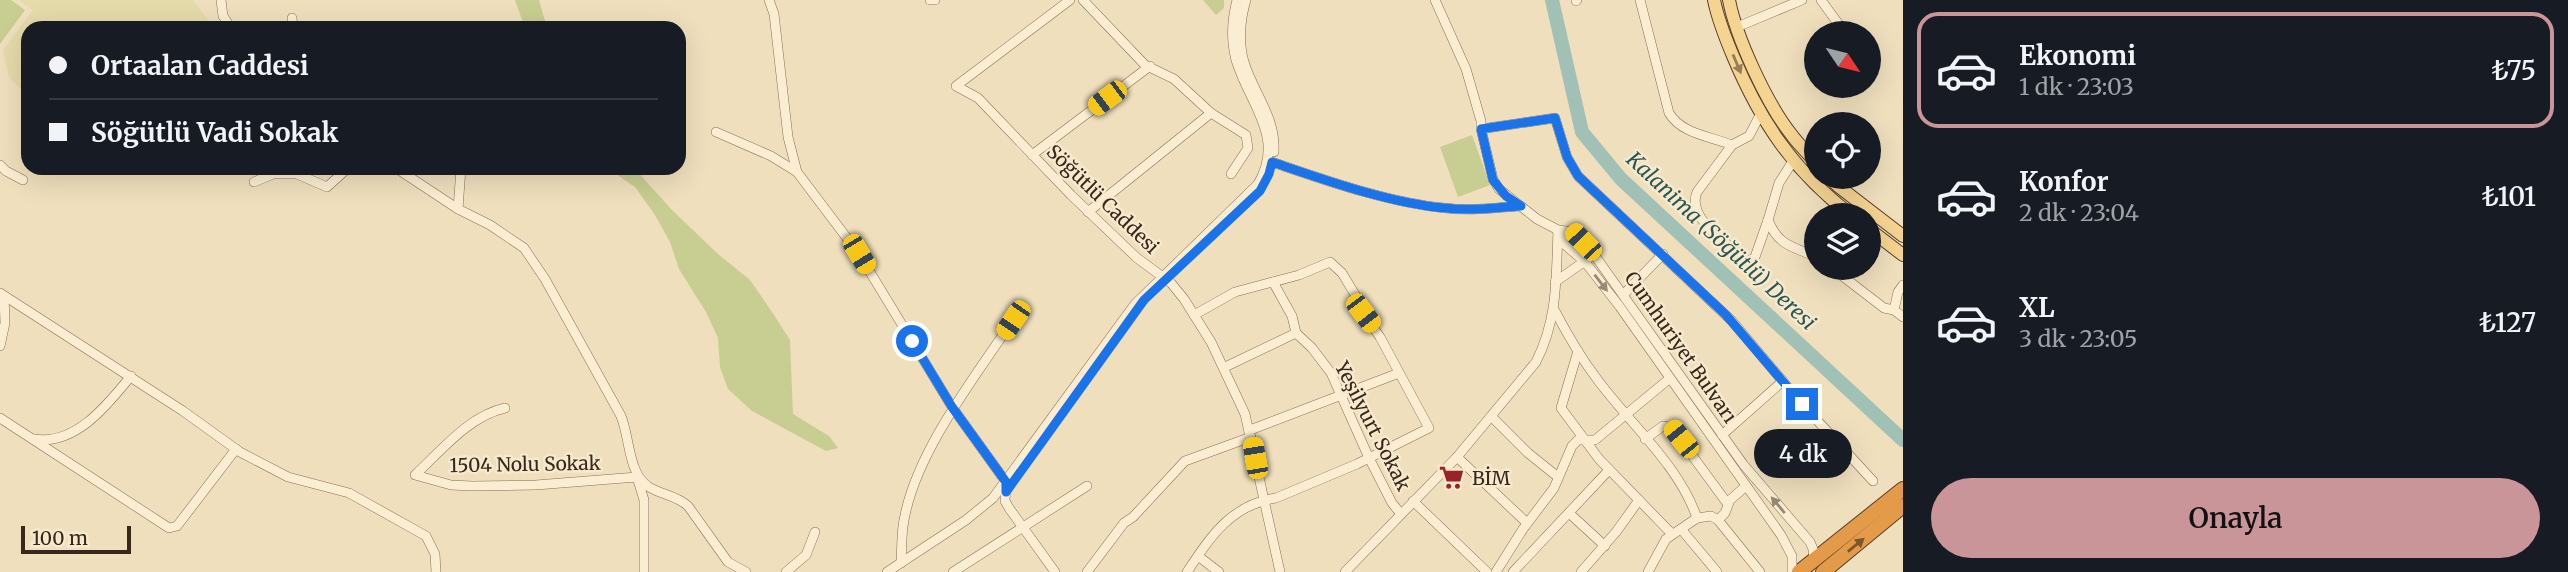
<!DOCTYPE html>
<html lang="tr">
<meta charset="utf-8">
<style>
:root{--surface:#171b24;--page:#20242c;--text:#f1f3f6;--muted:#9ea1a6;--line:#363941;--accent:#c99599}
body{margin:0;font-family:Merriweather,serif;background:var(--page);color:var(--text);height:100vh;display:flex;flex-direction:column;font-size:26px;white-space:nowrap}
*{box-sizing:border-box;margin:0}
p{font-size:23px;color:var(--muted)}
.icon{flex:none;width:38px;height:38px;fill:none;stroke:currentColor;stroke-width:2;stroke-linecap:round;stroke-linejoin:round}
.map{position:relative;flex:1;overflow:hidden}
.side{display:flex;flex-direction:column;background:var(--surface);width:665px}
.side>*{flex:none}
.guide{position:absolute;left:21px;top:21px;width:665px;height:154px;border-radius:21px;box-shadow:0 7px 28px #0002;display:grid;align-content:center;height:154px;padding:0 28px;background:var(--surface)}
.needle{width:46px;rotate:125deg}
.fabs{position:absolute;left:1804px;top:21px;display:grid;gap:14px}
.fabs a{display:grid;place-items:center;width:77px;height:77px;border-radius:50%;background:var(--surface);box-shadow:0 7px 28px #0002;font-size:35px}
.scale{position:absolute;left:21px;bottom:18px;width:110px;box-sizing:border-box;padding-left:7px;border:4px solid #37281b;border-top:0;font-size:19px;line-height:24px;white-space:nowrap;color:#37281b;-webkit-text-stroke:5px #f7e9cd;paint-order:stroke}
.end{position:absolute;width:32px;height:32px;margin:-16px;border:9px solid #1a73e8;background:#fff;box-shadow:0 0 0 4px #fff}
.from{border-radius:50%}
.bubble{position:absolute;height:49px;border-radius:24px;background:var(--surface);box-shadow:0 7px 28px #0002;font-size:23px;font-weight:600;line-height:49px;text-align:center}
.car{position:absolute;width:21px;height:42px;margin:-21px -10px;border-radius:9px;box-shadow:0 0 5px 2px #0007;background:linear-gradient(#f5c518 24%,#345 0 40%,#f5c518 0 76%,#345 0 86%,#f5c518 0)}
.guide b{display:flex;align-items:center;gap:24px;height:66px;font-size:26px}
.guide b+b{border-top:2px solid var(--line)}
.guide i{width:18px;height:18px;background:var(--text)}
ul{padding:12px 0 0;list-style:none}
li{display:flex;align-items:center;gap:21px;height:116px;margin:0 14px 10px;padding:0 14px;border:4px solid transparent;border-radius:21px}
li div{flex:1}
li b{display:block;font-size:26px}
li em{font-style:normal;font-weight:600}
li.selected{border-color:var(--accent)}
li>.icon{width:63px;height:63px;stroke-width:1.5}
.primary-button{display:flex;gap:14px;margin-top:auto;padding:14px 28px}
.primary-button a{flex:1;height:80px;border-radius:42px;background:var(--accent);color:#111;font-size:28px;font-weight:600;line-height:80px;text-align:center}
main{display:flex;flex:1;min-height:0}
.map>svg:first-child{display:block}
.farmland{fill:#e5daaa}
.green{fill:#c8ce91}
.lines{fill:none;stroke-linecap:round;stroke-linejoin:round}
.river{stroke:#a1c1b6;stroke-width:14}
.minor-casing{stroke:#886f56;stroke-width:10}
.major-casing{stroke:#553d2b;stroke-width:14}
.highway-casing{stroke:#553d2b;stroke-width:16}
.minor{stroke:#faedd1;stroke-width:9}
.major{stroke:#f5d492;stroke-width:12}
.highway{stroke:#e49b49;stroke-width:14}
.oneway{fill:#967e56}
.oneway2{fill:#988a76}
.oneway3{fill:#7c562d}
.route{stroke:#1a73e8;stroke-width:9}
.labels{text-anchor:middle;stroke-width:5;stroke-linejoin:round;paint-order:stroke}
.street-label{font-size:19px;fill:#37281b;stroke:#f7e9cd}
.poi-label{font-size:19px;fill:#37281b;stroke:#f7e9cd;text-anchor:start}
.water-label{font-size:21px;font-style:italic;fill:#2a5753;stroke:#f7e9cd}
</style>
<main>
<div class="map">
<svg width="1903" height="572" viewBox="0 0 1903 572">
<rect width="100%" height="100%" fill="#efdfbd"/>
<path class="farmland" d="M19 0H193L214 28H28V96L9 77 3 50 33 10Z"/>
<g class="green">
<path d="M0 0H11L25 10 0 44Z"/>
<path d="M515 0H539L547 28H525Z"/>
<path d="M1203 0H1224V8L1216 15Z"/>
<path d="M1472 135 1490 185 1458 197 1440 147Z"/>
<path d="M607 168H634L673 211 718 254 750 280 772 312 790 340 793 414 829 436 838 448 826 451 752 411 728 389 720 367 718 338 706 312 679 269 670 242 655 215 635 187Z"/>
</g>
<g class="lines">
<path class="river" d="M1552 0 1582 132 1621 179 1903 440"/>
<defs>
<g id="minor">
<path d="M221 0 223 16 231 28"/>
<path d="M769 0 774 14 788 137 797 172 859 254 952 407 1006 482 1005 501 1009 508 1055 572"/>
<path d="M930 0H935"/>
<path d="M1070 0 956 86 978 98 1071 195 1137 258 1171 283 1184 299 1211 342 1245 414 1280 572"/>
<path d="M1083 0 1145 65 1174 79 1211 113 1246 135 1248 148 1231 174"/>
<path d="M1246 0C1240 20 1238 45 1245 65 1255 95 1276 118 1274 152"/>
<path d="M1435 0 1466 69 1481 121V129L1493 179 1499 189 1537 219 1558 230 1573 232 1593 253 1743 464 1810 542 1813 549 1814 560"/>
<path d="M1640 0 1669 113C1682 134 1709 136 1732 145L1749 136 1761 113"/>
<path d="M1821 0 1845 33"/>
<path d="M1576 1 1577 0"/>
<path d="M292 18 293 28"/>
<path d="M1737 27 1802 0"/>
<path d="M1869 54 1874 56"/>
<path d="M1481 129 1555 118 1567 157 1578 176 1732 321 1802 404 1873 481"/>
<path d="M716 132 771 156 797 172"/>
<path d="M1732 145 1697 192C1686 218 1727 243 1745 259L1750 261 1755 257 1768 220"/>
<path d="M1032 155 1150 66"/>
<path d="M1793 161 1779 183 1768 220C1779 247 1793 246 1816 257"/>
<path d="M1272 162C1325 180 1389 203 1445 208 1470 211 1496 208 1521 206"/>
<path d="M0 165 6 171 23 180"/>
<path d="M396 168 458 209 490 225 524 248 545 279 621 416C630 438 628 474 649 487 662 495 676 495 688 506L728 562 746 572"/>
<path d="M254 182 273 174H297L327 187 348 168"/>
<path d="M458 209 461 168"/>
<path d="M1088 212 1211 113"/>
<path d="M1560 235 1564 244 1585 262 1620 307 1781 535 1792 556V572"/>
<path d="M1832 268 1884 308 1894 310 1903 317"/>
<path d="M1273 282 1292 316 1296 333 1312 348 1331 373 1369 458 1392 503 1401 514"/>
<path d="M1555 282 1588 259"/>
<path d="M0 293 183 411 240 452 288 477 349 493 426 536 435 554 436 572"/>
<path d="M1624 294 1663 254"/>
<path d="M1894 310 1898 292 1903 285"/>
<path d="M1555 311C1567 334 1581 358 1597 379 1630 424 1679 465 1697 518"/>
<path d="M0 346 5 323 4 296"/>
<path d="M1578 351 1561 408 1599 459 1672 534"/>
<path d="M1225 367 1296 333"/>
<path d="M505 408C469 416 442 450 415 475L451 485 472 486 536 485 637 477 644 500V572"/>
<path d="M1492 417 1528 453 1558 477"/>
<path d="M0 418 169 528 177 526 236 449"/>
<path d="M1250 430 1399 373"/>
<path d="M1722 435 1783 381"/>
<path d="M34 439C76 446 108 404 131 376"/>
<path d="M1645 439 1663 426 1672 428 1727 503"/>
<path d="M1457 457 1527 523"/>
<path d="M1413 501 1487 572"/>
<path d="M1569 513 1605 546"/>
<path d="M1697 518 1711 516 1718 520 1760 572"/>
<path d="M1718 520 1725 513 1730 500 1746 486"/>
<path d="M1681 529 1717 572"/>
<path d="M1198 556 1219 572"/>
<path d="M901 563C902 547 901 531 905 515 919 448 975 377 1013 320"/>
<path d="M786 572 806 555 815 532"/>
<path d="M887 572 966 520 993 498 1135 304 1258 184C1286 137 1249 104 1236 60 1231 41 1232 19 1237 0"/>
<path d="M953 572 1087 486"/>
<path d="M1087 572 1124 523 1133 517 1185 461 1251 437"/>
<path d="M1187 572C1211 536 1231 505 1276 498L1357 464 1429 428 1380 337 1363 313 1357 298 1342 273 1330 262 1299 275 1235 292 1194 315"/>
<path d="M1345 572 1457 457 1536 362C1558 319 1556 277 1558 230"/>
<path d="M1496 572 1523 529 1554 488 1572 446 1578 440H1595L1669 379"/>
<path d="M1513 572 1609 470"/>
<path d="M1581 572 1616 532 1639 500"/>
<path d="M1648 572 1666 539 1697 518"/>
</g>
<g id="major">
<path d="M1714 0C1718 20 1725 37 1733 56 1761 123 1794 171 1851 215"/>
<path d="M1729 0C1736 37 1767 104 1791 134 1798 144 1808 153 1816 163"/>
<path d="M1829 177 1838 186 1903 236"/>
<path d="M1869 229 1903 255"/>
</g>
<g id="highway">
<path d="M1799 572 1903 489"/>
<path d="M1823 572 1903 506"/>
</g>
</defs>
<use href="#minor" class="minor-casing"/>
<use href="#major" class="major-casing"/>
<use href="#highway" class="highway-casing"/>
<use href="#minor" class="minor"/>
<use href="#major" class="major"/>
<use href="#highway" class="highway"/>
</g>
<defs><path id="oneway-solid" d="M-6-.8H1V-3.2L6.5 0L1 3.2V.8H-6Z" transform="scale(1.75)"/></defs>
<use class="oneway" href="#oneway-solid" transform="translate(1737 64) rotate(67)"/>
<g class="oneway2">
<use href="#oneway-solid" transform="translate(1601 283) rotate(52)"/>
<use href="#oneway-solid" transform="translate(1778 505) rotate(-130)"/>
</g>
<use class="oneway3" href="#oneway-solid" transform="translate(1856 545) rotate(-39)"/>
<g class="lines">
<path class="route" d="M912 341 952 407 1006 482V492L1144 300 1260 191 1269 174 1272 162C1325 180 1389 203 1445 208 1470 211 1496 208 1521 206L1506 196 1493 180 1481 129 1555 118 1567 157 1578 176 1726 315 1802 404"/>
</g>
<defs>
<symbol id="supermarket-bare" viewBox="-9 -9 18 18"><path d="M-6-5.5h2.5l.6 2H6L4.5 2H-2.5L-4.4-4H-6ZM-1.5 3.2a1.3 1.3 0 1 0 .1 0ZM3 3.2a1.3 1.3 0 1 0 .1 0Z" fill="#992328" stroke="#f7e9cd" stroke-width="2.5" paint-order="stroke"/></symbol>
</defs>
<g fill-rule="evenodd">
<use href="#supermarket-bare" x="1434" y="460" width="35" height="35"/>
</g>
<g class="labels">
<g class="street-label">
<text transform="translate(1103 199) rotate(44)" y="7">Söğütlü Caddesi</text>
<text transform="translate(1681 347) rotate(55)" y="7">Cumhuriyet Bulvarı</text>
<text transform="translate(1373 426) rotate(63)" y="7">Yeşilyurt Sokak</text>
<text transform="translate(525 464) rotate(-1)" y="7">1504 Nolu Sokak</text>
</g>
<g class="poi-label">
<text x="1472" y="485">BİM</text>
</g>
<g class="water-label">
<text transform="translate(1721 241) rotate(43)" y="7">Kalanima (Söğütlü) Deresi</text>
</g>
</g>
</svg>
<div class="fabs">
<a><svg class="needle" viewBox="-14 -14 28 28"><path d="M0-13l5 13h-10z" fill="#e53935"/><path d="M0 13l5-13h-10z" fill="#9ea1a6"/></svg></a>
<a><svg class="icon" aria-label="locate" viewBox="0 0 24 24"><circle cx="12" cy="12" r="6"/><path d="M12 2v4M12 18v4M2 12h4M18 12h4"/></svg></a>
<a><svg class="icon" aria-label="layers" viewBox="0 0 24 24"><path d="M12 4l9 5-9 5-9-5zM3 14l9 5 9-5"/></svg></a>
</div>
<div class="scale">100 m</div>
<i class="end from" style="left:912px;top:341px"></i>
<i class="end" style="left:1802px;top:404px"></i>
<div class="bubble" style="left:1754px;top:429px;width:98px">4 dk</div>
<i class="car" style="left:1107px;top:98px;rotate:233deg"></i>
<i class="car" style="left:1583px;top:242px;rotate:316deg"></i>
<i class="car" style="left:859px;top:254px;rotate:149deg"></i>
<i class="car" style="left:1363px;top:313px;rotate:143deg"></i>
<i class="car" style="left:1013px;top:320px;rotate:214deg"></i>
<i class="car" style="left:1681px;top:439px;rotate:321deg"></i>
<i class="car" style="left:1255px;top:458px;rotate:350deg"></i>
<div class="guide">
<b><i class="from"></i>Ortaalan Caddesi</b>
<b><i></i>Söğütlü Vadi Sokak</b>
</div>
</div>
<section class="side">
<ul>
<li class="selected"><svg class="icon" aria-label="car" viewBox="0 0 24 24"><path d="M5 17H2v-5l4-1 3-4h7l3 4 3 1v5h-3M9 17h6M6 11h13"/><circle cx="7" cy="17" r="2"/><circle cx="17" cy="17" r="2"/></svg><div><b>Ekonomi</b><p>1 dk · 23:03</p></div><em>₺75</em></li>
<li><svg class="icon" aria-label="car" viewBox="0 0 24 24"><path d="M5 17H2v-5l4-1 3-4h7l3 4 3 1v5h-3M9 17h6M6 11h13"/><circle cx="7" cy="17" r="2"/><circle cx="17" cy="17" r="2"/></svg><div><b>Konfor</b><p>2 dk · 23:04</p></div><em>₺101</em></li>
<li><svg class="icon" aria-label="car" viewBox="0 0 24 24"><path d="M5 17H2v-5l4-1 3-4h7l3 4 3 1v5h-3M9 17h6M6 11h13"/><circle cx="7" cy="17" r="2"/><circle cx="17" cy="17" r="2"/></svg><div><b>XL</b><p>3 dk · 23:05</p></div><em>₺127</em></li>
</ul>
<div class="primary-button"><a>Onayla</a></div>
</section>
</main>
